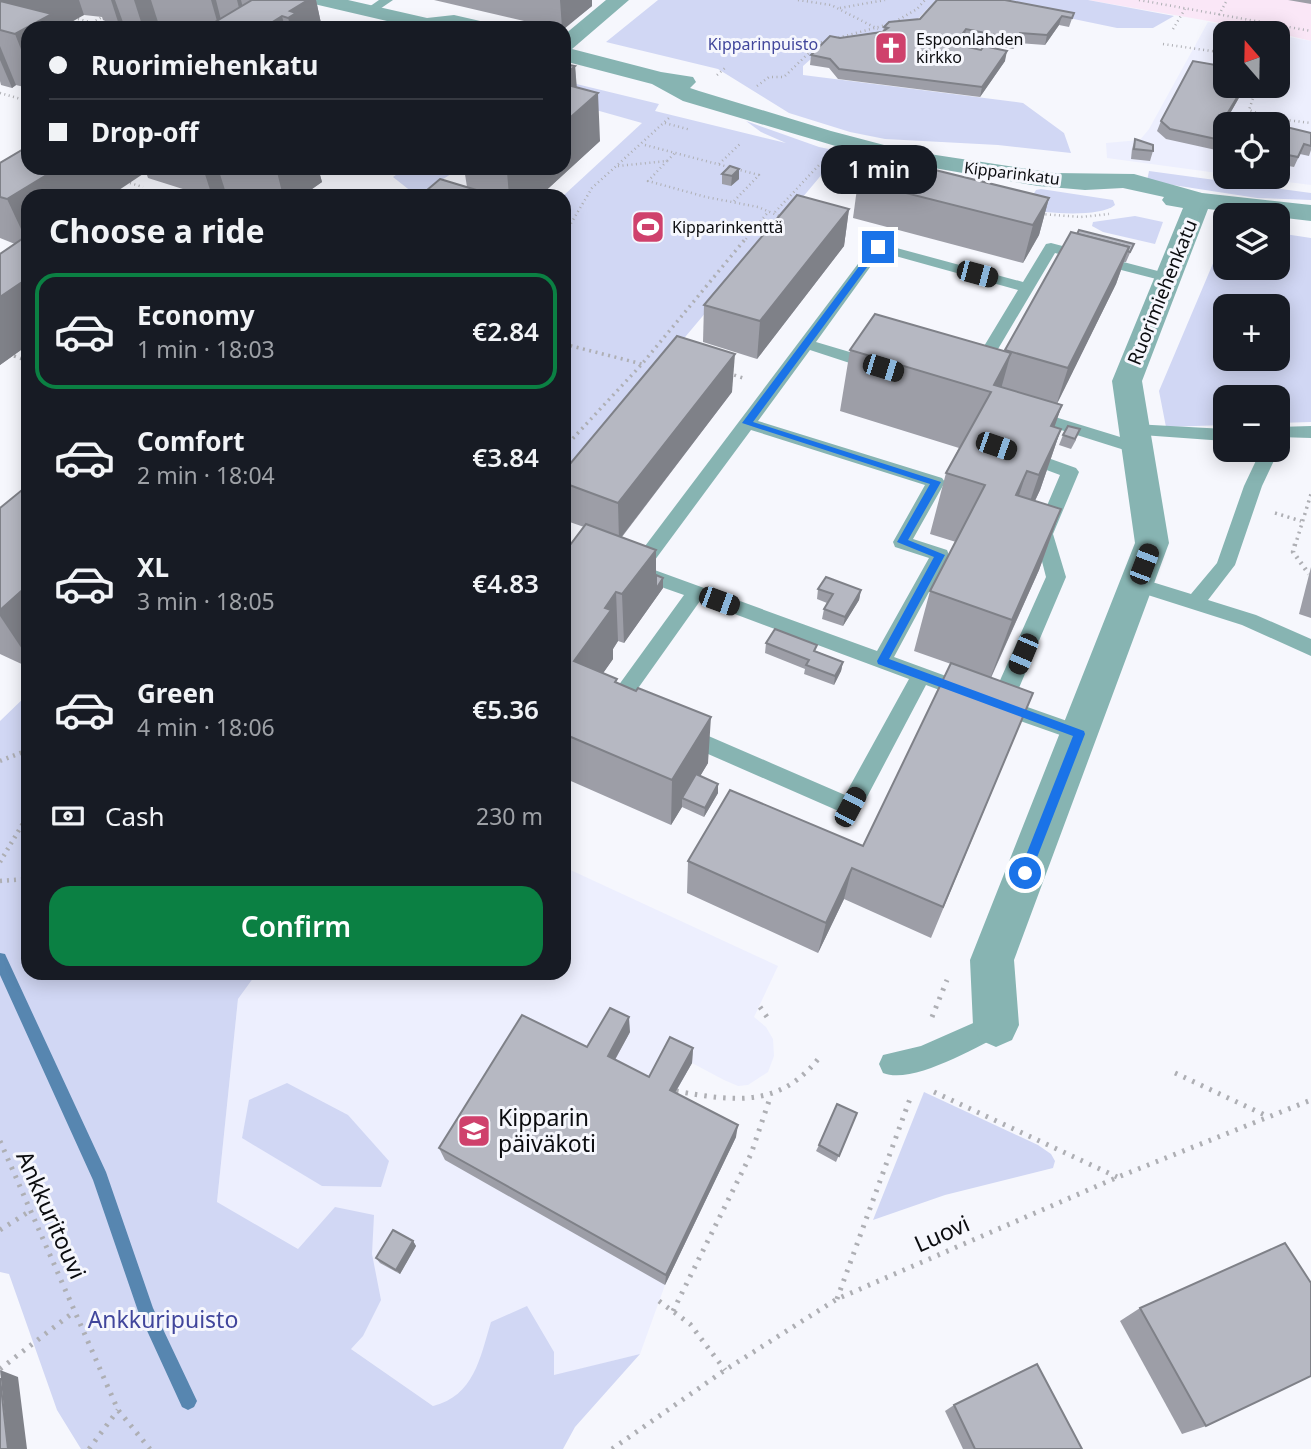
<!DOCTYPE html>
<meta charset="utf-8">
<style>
:root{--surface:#171b24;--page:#20242c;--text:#f1f3f6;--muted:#9ea1a6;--line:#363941;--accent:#0b8043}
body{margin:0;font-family:"Noto Sans",sans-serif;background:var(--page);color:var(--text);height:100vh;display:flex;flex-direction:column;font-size:26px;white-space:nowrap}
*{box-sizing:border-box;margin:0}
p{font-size:23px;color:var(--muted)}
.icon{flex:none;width:38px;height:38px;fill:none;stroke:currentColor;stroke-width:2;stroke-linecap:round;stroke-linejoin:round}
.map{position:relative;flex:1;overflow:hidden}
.panel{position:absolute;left:21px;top:189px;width:550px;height:791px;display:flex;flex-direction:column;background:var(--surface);border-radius:21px;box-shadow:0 4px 18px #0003}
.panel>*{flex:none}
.hud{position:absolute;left:21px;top:21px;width:550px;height:154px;border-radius:21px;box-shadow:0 4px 18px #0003;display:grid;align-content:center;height:154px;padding:0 28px;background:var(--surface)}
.needle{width:46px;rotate:340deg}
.controls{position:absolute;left:1213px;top:21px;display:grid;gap:14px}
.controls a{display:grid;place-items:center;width:77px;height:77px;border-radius:14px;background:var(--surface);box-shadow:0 4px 18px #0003;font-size:35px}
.end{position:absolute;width:32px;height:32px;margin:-16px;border:9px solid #1a73e8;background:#fff;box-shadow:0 0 0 4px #fff}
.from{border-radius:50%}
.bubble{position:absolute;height:49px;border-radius:21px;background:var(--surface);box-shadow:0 4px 18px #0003;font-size:23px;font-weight:600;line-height:49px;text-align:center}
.car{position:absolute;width:21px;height:42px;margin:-21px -10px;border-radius:9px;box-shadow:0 0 5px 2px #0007;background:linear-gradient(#222 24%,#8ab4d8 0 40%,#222 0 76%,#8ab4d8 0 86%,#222 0)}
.hud b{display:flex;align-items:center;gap:24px;height:66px;font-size:26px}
.hud b+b{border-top:2px solid var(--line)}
.hud i{width:18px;height:18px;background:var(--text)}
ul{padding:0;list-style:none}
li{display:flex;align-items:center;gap:21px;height:116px;margin:0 14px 10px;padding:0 14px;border:4px solid transparent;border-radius:21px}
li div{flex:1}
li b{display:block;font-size:26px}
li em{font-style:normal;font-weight:600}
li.current{border-color:var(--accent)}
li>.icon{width:63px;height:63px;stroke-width:1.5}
h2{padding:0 28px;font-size:32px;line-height:84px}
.pay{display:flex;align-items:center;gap:18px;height:77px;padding:0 28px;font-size:26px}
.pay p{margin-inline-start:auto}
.button{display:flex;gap:14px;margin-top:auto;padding:14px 28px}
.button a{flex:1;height:80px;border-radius:21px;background:var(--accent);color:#fff;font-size:28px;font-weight:600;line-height:80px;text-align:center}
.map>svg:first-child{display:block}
.commercial{fill:#fae7f7}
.built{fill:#edeffe}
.green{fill:#d1d7f4;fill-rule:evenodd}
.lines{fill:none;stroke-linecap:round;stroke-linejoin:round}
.stream{fill:#5786b0;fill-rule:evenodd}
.path-far3{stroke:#aeafb4;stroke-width:2.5;stroke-dasharray:1 3.5;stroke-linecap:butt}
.path-far2{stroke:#aeafb4;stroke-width:3.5;stroke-dasharray:2 4.5;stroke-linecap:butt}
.path-far1{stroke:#aeafb4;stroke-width:4.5;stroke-dasharray:2 5;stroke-linecap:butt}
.path{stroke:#aeafb4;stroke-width:5;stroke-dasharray:2.5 7;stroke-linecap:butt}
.service{fill:#87b4b2;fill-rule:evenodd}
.minor{fill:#87b4b2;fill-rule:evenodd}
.wall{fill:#9d9ea7}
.shaded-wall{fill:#7f8188}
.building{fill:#b6b8c2;stroke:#7f8188;stroke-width:2}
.route{fill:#1a73e8}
.labels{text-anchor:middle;stroke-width:6;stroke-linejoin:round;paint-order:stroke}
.far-poi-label{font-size:16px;fill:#0b0c0f;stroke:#f6f7fd;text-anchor:start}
.far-park-label{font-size:16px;fill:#41469c;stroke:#f6f7fd}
.far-street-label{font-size:16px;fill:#0b0c0f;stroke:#f6f7fd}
.street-label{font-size:19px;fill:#0b0c0f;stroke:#f6f7fd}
.near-poi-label{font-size:23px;fill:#0b0c0f;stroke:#f6f7fd;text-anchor:start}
.near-street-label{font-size:23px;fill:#0b0c0f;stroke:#f6f7fd}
.near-park-label{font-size:23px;fill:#41469c;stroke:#f6f7fd}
</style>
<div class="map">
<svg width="1311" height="1449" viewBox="0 0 1311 1449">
<rect width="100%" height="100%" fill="#f6f7fd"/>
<path class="commercial" d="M1088 0H1311V41L1278 33Z"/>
<g class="built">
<path d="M1208 22 1268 33H1225V86H1278V35L1311 41V185L1249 177H1278V124H1225V174L1107 158 1106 143 1140 140 1149 129Z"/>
<path d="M564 867 778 966 754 1017 766 1027 773 1039 774 1056 768 1072 748 1085 738 1086 724 1080 692 1063 670 1103 736 1137 665 1285 640 1354 433 1406 347 1346 217 1202 238 999 257 973H564Z"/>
</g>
<g class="green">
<path d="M658 0H936L912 25 884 29 873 39 829 43 803 66V75L1023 103 1064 133 1071 153 998 145 885 139 850 132 789 113 718 69 606 42Z"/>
<path d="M982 0H1088L1174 16 1153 28H1117Z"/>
<path d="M564 81 659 104 655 111 786 143 761 132 746 121 819 147 940 172 880 173 834 160 564 481 563 196 642 123 564 101Z"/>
<path d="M406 168H455L454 172 417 196 393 177Z"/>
<path d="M1149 171 1311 193V200L1257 198 1147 181Z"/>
<path d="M1041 189 1113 200 1115 205C1099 218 1044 213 1025 209L1036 190Z"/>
<path d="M1135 216 1163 222 1155 244 1103 232 1092 226 1093 222Z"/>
<path d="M1278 233 1311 238V422L1278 423V397H1225V425L1166 427 1159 391 1225 235V268H1278ZM1225 306H1278V359H1225Z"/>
<path d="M28 694V973H257L238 999 217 1202 298 1249 335 1207 374 1215 372 1254 381 1300 363 1336 351 1349 433 1406C474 1396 480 1358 491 1322L527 1306 554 1352V1375L640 1354 575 1427 563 1449H81L57 1410 9 1274 0 1272V721Z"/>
<path d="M287 1083 348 1115 389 1161 381 1187 322 1186 242 1138 249 1100Z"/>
<path d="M924 1092 1038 1145 1051 1154 1055 1161 1053 1168 945 1195 873 1220Z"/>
</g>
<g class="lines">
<path class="stream" d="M0 953 5 954 106 1172 153 1308 197 1401 194 1407 188 1410 182 1407 138 1311 93 1180 0 975Z"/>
<g class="path-far3">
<path d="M798 0 831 5 878 29"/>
<path d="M1139 0 1311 31"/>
<path d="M840 8 885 0"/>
<path d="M1219 15 1227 0"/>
<path d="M78 19 90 22"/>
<path d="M92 23 102 17"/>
<path d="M1173 29 1185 9"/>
<path d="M1163 44 1225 53"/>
<path d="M717 75 725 68"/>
<path d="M757 86 769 77H784L819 43 893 23 917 9 925 0"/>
<path d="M1257 86 1249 110 1270 118 1311 123"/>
<path d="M0 93 28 101"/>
<path d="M665 123 691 130"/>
<path d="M645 145 759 175 734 201"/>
<path d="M667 161 648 181 706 197 758 207 784 218"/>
<path d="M719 164 741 143"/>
<path d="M618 166 667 161 676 152"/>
<path d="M130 183 143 187"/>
<path d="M775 212 820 164"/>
<path d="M1041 214 1081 217 1109 214"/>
<path d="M564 235 592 188 669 118"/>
<path d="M746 239 769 211"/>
</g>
<g class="path-far2">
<path d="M564 344 642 364"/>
<path d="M14 356 28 361"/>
<path d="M728 373 746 379"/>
<path d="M564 448 642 364 747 237"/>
<path d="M1275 513 1301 521"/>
<path d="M1295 546 1311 494"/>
</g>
<g class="path-far1">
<path d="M1295 544 1293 552 1309 574"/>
<path d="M0 761 28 750"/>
<path d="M0 862 28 815"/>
<path d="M0 881 28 879"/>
</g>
<g class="path">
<path d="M760 1007 767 1017"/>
<path d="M932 1017 947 980"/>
<path d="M1175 1073 1269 1117"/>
<path d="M676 1091C736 1102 782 1108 822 1054"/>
<path d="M934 1092 1117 1177"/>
<path d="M0 1141 118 1410 150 1449"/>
<path d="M0 1230 30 1211"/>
<path d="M837 1299 911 1096"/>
<path d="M659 1301 690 1324 725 1370"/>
<path d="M673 1311 751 1154 771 1095"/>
<path d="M0 1369 75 1311"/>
<path d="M89 1449 118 1410"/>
<path d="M612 1449 725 1370 837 1299 1118 1177 1311 1100"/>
</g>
<g class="service">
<path d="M379 0H393L374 13H366V9Z"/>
<path d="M878 243 1023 282 1046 244 1051 243 1173 275 1175 278 1168 282 1055 253 985 371 977 376 969 371 1018 290 881 252 816 342 880 361 882 365 880 369H868L810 350 758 421 942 478 945 482 913 539 947 550 949 555 894 657 976 687 979 693 976 699 969 701 926 685 858 814 850 816 676 740 672 734 676 728 683 726 690 728 845 795 909 679 700 601 629 701 632 707 629 713C620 716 610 713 605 704L684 595 630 576 628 571 630 566 873 244ZM751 430 925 485 893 542 895 547 929 558 877 651 649 568Z"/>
<path d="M1029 409 1143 444 1146 448 1137 454 1023 418 1021 414Z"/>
<path d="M1134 424 1225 429V441L1128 434 1125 430 1128 426Z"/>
<path d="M1311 426V438L1278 437V427Z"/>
<path d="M1278 448 1279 450 1262 486 1235 565 1208 600 1256 615 1311 639V656L1242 625 1129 589 1126 584 1129 579 1136 577 1191 594 1217 563 1244 486 1261 450Z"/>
<path d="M1023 449 1076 468 1079 472 1053 534 1066 577 1013 702 1087 728 1091 734 1087 740 1080 742 992 711 989 705 1046 577 1035 534 1060 475 1017 459 1014 455Z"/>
<path d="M996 1013 1005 1017 1009 1025 1005 1033C976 1047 913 1085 883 1073L879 1064 883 1055 921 1046Z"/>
</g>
<g class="minor">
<path d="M311 0H348L427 18 454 15 489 23 492 28H417L314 4Z"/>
<path d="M606 0H629L572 49 661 72 693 77 696 82 690 88 699 91 831 131 903 150 1054 173 1134 174 1202 193 1311 205V221L1208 209 1142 381 1169 543 1014 960 1019 1025 1012 1040 996 1047 980 1040 973 1025 970 960 1135 543 1112 381 1183 208 1166 205 1162 200 1164 197 1123 188 1085 190 1038 186 876 158 683 101 652 84 564 61V35Z"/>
</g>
</g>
<g class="wall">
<path d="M0 0H316L322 28H166L163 27 162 23 158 22 148 28H134L124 25 120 28 103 20 102 17 84 15 28 28V88L16 85 12 88 1 85 0 81Z"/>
<path d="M434 0H592V6L564 28H554Z"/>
<path d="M1288 0H1311V4Z"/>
<path d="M1074 13 1069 27 1059 25 1045 45 1018 43 1013 49 964 38 961 42 968 47 1005 61 980 97 838 79 829 68 810 65 811 55 840 38 883 31 884 27Z"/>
<path d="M575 66 577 88 600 141 540 196H420L467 187 464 168H564Z"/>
<path d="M1221 66 1225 86H1269L1266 94 1244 89 1229 115 1225 124V152L1166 139 1157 131 1161 121Z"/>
<path d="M1278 125 1311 133V150L1309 156 1300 154 1294 167 1278 164Z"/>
<path d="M1135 139 1153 151 1150 161 1131 159 1132 149Z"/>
<path d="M0 163 28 168H318L322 182 302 196H246L225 190 216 196H205L148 178 146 172 28 196V345L0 365V254L15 244 0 238Z"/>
<path d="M739 169V179L731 186 722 184V174Z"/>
<path d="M858 181 1049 198 1039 235 1023 263 853 218Z"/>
<path d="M849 209 844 246 757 359 703 342 704 305Z"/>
<path d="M1134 244 1126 262H1124L1116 284 1057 403 1062 405 1054 427 1061 429 1040 490 1035 501 1061 509 1039 570 991 678 1033 693 931 938 844 899 818 953 687 893 688 861 863 846 951 664 914 651 930 591 956 542 930 534 946 473 959 448 840 411 850 350 1005 351Z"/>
<path d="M732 392 622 537 656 575 663 578V588L624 643 618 641 613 649V659L603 673 617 683 708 763 700 776 718 793 704 817 682 807 671 825 564 778V553L584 527 564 520V471Z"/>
<path d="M1063 435 1076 440 1071 449 1059 445Z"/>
<path d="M28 492V667L0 654V508Z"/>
<path d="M1311 567V618L1299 614Z"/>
<path d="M818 589 861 590 859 600 843 626 822 619 824 609 827 603 817 599Z"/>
<path d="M766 643 816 651 843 662 841 671 834 685 804 674 805 669 765 653Z"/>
<path d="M630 1032 615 1060 649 1077 693 1048 692 1063 675 1093 736 1137 665 1285 445 1160 439 1148 587 1047Z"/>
<path d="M857 1113 836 1162 816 1151 819 1145Z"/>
<path d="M413 1241 416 1246 400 1274 380 1263 376 1258Z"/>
<path d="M1140 1308 1206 1426 1182 1434 1120 1321Z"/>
<path d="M954 1405 1082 1449H963L945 1411Z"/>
</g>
<g class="shaded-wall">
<path d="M0 0H79L84 15 61 28H28V67L15 34 0 24Z"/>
<path d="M111 0H115L124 25 120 28Z"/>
<path d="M134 0H151L158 22 148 28H143Z"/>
<path d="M211 0H216L223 28H219Z"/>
<path d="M237 0H241L248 28H244Z"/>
<path d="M304 0H316L322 28H291L288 18 290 11Z"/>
<path d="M560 0H592V6L564 29 562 28Z"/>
<path d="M282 16 285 28H263Z"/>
<path d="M1062 16 1059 25 1045 45 1047 35Z"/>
<path d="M966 29 964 38 956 49 958 40Z"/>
<path d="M1020 33 1018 43 1013 49 1015 39Z"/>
<path d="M0 46 16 85 12 88 0 60Z"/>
<path d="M1007 51 1005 61 980 97 982 87Z"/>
<path d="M575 66 578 111 598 93 600 141 540 196H509L507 172 511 168H564V76Z"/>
<path d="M1244 86H1246L1244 89 1224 124 1227 114Z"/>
<path d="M58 168H145L146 172 110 196H28V244L7 199Z"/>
<path d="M203 168H218L225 190 216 196H212Z"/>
<path d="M276 168H318L322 182 302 196H283Z"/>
<path d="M739 169V179L731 186 732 176Z"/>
<path d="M1049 198 1039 235 1023 263 1033 225Z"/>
<path d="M849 209 844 246 757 359 760 321Z"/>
<path d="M1129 247 1116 284 1056 406 1068 368Z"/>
<path d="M28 278V345L0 365V297Z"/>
<path d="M1011 353 994 414V385Z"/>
<path d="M735 354 732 392 619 540 618 503Z"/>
<path d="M1062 405 1041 466 1051 426Z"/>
<path d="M1061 429 1040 490 1018 536 1039 475Z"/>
<path d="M1027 471 1007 532 1016 495Z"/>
<path d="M1061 509 1039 570 990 679 1012 620Z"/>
<path d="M656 550V589L663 578V588L624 643 622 594Z"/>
<path d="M28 585V658L0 616V610Z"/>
<path d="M861 590 859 600 843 626 845 617Z"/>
<path d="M616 592 618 641 613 649V659L578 709 574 661 605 608Z"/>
<path d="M843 662 841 671 834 685 835 676Z"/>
<path d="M711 717 708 763 686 800 682 798V807L671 825 672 780Z"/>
<path d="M718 784V793L704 817 705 808Z"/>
<path d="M852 868 844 899 818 953 826 923Z"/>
<path d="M629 1017 630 1032 609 1070 608 1056Z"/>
<path d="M693 1048 692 1063 669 1103 670 1090Z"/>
<path d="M738 1125 736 1137 665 1285 666 1275Z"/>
<path d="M413 1241 416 1246 400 1274 396 1270Z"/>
<path d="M0 1370 18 1377 27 1449H8Z"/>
</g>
<g class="building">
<path d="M252 0H308L290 11 296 13 288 18 282 16 263 28H190L200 22 210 25Z"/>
<path d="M937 0H1005L1074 13 1072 18 1062 16 1047 35 1020 33 1015 39 966 29 958 40 968 47 981 50 984 46 1007 51 982 87 839 69 830 59 811 55 830 36 840 38 882 32 888 28 884 27 889 22 920 19Z"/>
<path d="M0 1 52 14 15 34 0 30Z"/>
<path d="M1225 59V86H1244L1227 114 1273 124H1225V141L1170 129 1161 121 1193 61 1221 66Z"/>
<path d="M564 64 575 66 564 76Z"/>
<path d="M564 84 598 93 564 123Z"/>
<path d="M1278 125 1311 133V146L1304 144 1298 157 1278 153Z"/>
<path d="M1135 139 1153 145V151L1134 149Z"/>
<path d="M27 147 28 168H58L7 199 0 197V163Z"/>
<path d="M878 156 1049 198 1033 225 858 181Z"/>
<path d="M730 166 739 169 732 176 722 174Z"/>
<path d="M492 168H511L507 172Z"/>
<path d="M440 179 486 193 482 196H420Z"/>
<path d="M797 195 849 209 760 321 704 305Z"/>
<path d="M1079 230 1134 244 1130 252 1127 251 1129 247 1077 234Z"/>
<path d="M1071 232 1129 247 1068 368 1005 350Z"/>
<path d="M28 235V278L0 297V254Z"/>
<path d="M875 314 1011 353 994 385 1062 405 1051 426 1061 429 1039 475 1027 471 1016 495 1061 509 1012 620 930 591 985 485 946 473 991 392 850 350Z"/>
<path d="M677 336 735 354 618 503 564 483V471Z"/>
<path d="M1068 426 1080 429 1075 439 1063 435Z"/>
<path d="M22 490 28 492V585L0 610V508Z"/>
<path d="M586 524 656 550 622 594 616 592 605 608 611 610 574 661 617 679 615 682 636 691 638 688 711 717 672 780 564 734V553Z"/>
<path d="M656 575 663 578 656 589Z"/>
<path d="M826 577 861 590 845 617 824 609 833 594 818 589Z"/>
<path d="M775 629 817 645 814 651 843 662 835 676 806 665 809 660 766 643Z"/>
<path d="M951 663 1033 693 943 907 852 868 826 923 688 861 730 790 863 846Z"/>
<path d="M696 774 718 784 705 808 682 798Z"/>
<path d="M610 1008 629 1017 608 1056 649 1077 670 1037 693 1048 670 1090 738 1125 666 1275 439 1148 522 1015 587 1047Z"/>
<path d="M837 1104 857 1113 839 1156 819 1145Z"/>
<path d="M393 1230 413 1241 396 1270 376 1258Z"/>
<path d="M1285 1243 1311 1283V1376L1206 1426 1140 1308Z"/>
<path d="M1037 1364 1082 1449H975L954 1405Z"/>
<path d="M0 1378 8 1449H0Z"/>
</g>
<path class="route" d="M875 245 882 247 753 422 941 482 908 540 945 555 889 659 1084 731 1085 734 1031 873 1025 878 1019 873 1073 736 878 664 877 661 934 557 897 542 930 484 742 423Z"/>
<defs>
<symbol id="church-square" viewBox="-11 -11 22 22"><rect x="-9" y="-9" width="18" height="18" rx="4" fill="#cf416c" stroke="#f6f7fd"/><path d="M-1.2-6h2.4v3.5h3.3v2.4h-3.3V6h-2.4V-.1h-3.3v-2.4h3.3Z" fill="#fff"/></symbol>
<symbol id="stadium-square" viewBox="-11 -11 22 22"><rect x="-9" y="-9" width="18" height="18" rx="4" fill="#cf416c" stroke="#f6f7fd"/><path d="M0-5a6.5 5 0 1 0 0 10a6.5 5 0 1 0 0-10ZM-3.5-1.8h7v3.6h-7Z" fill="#fff"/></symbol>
<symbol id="school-square" viewBox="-11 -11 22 22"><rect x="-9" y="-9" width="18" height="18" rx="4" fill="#cf416c" stroke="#f6f7fd"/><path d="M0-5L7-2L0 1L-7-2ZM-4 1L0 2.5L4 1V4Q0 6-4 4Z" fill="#fff"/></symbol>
</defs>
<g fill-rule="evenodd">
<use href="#church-square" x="872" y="29" width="38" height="38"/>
<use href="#stadium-square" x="629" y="208" width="38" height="38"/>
<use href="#school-square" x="455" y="1112" width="38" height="38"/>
</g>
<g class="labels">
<g class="far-poi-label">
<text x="916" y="45">Espoonlahden<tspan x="916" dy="18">kirkko</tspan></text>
<text x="672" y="233">Kipparinkenttä</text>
</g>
<g class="far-park-label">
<text x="763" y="50">Kipparinpuisto</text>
</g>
<g class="far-street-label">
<text transform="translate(1012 173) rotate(7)" y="6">Kipparinkatu</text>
</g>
<g class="street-label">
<text transform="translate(1162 292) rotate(-68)" y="7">Ruorimiehenkatu</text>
</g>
<g class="near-poi-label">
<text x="498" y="1126">Kipparin<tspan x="498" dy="26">päiväkoti</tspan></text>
</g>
<g class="near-street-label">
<text transform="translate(51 1215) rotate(66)" y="8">Ankkuritouvi</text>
<text transform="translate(942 1234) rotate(-24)" y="8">Luovi</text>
</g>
<g class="near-park-label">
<text x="163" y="1328">Ankkuripuisto</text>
</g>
</g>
</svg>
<div class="controls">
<a><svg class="needle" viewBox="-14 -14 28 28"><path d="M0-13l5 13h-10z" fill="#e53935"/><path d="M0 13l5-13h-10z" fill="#9ea1a6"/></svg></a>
<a><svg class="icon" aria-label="locate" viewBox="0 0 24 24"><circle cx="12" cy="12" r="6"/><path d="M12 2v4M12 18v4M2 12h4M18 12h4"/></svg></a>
<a><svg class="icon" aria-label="layers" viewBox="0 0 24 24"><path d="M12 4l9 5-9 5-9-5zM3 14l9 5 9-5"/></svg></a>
<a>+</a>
<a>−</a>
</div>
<i class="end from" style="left:1025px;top:873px"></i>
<i class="end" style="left:878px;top:247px"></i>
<div class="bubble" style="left:821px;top:145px;width:116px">1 min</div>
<i class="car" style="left:977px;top:274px;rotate:105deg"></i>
<i class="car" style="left:883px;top:368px;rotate:107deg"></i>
<i class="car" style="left:996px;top:446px;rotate:109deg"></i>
<i class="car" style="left:1144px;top:564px;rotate:21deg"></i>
<i class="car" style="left:719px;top:601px;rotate:110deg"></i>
<i class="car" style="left:1023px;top:654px;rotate:203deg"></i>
<i class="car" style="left:850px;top:807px;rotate:28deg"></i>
<div class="hud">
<b><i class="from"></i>Ruorimiehenkatu</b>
<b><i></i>Drop-off</b>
</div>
<section class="panel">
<h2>Choose a ride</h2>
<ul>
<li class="current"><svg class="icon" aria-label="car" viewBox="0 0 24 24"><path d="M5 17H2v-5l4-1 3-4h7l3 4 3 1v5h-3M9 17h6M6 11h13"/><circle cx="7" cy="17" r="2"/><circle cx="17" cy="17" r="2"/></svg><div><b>Economy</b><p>1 min · 18:03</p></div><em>€2.84</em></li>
<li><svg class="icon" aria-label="car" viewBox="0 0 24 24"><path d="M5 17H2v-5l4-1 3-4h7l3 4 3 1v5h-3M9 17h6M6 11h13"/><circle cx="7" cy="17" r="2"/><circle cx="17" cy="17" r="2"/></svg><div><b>Comfort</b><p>2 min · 18:04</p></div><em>€3.84</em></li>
<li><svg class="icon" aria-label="car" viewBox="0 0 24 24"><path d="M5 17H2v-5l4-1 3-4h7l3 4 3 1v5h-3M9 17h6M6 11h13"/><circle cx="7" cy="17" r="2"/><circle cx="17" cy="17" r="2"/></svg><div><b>XL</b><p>3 min · 18:05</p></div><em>€4.83</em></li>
<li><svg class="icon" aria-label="car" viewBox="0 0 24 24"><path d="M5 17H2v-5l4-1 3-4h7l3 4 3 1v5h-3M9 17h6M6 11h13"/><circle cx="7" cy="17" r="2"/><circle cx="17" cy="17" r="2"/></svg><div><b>Green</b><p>4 min · 18:06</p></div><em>€5.36</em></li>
</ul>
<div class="pay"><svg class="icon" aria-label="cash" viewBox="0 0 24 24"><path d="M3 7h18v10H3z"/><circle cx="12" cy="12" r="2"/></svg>Cash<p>230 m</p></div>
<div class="button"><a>Confirm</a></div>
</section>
</div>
